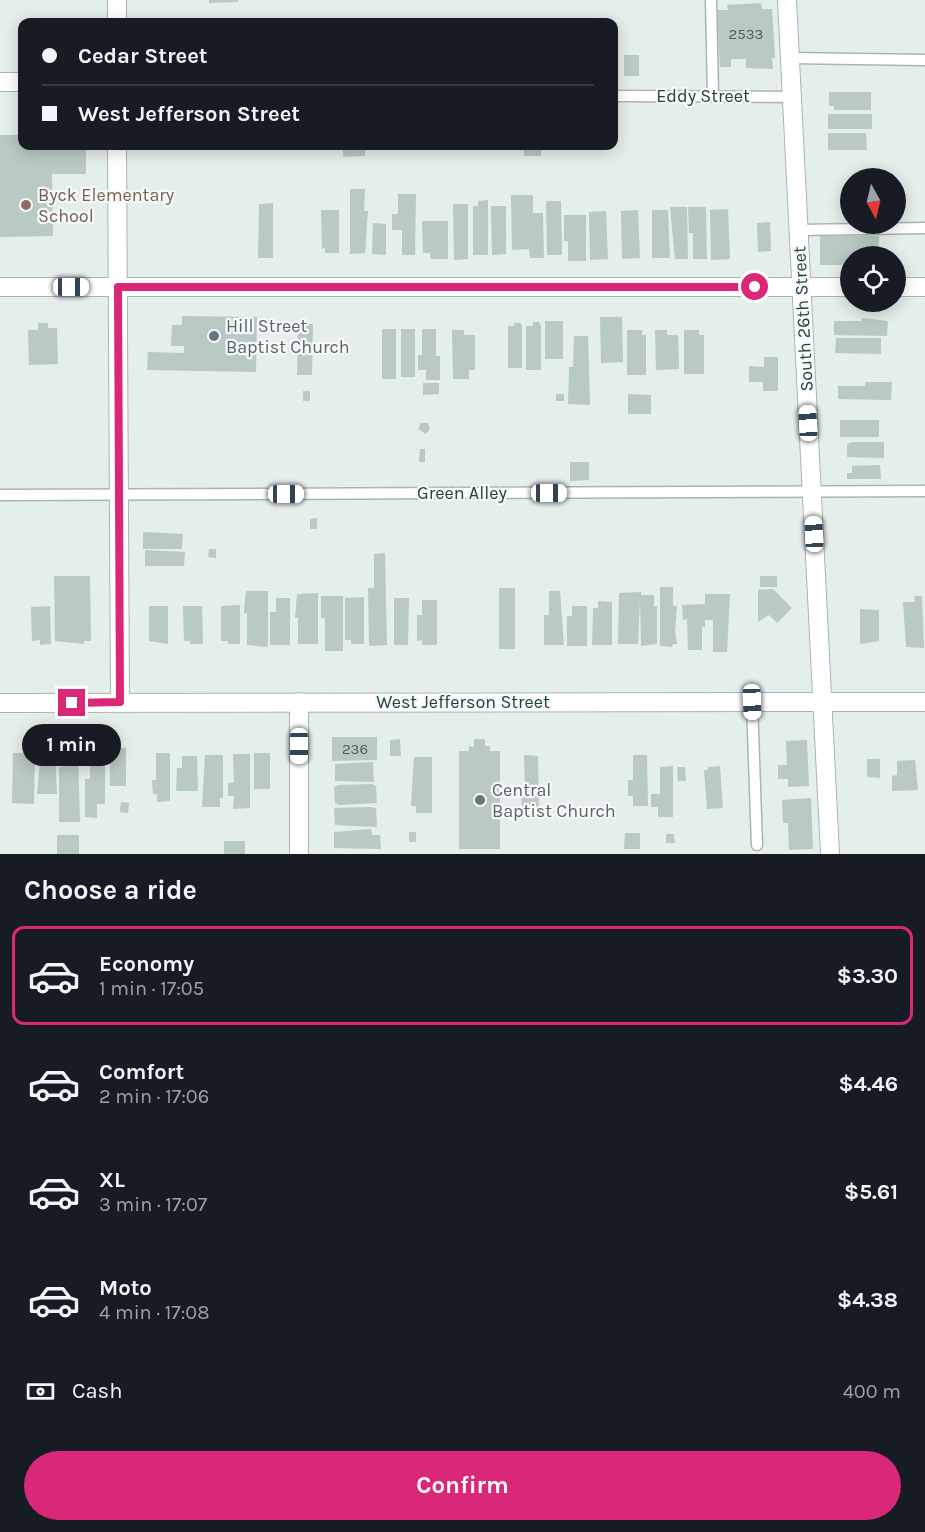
<!DOCTYPE html>
<meta charset="utf-8">
<style>
:root{--surface:#171b24;--page:#20242c;--text:#f1f3f6;--muted:#9ea1a6;--line:#363941;--accent:#db2777}
body{margin:0;font-family:Karla,sans-serif;background:var(--page);color:var(--text);height:100vh;display:flex;flex-direction:column;font-size:22px;white-space:nowrap}
*{box-sizing:border-box;margin:0}
p{font-size:20px;color:var(--muted)}
.icon{flex:none;width:33px;height:33px;fill:none;stroke:currentColor;stroke-width:2;stroke-linecap:round;stroke-linejoin:round}
.map{position:relative;height:854px;overflow:hidden}
.details{display:flex;flex-direction:column;background:var(--surface);flex:1}
.details>*{flex:none}
.banner{position:absolute;left:18px;top:18px;width:600px;height:132px;border-radius:12px;box-shadow:0 3px 15px #0003;display:grid;align-content:center;height:132px;padding:0 24px;background:var(--surface)}
.needle{width:39px;rotate:172deg}
.fabs{position:absolute;left:840px;top:168px;display:grid;gap:12px}
.fabs a{display:grid;place-items:center;width:66px;height:66px;border-radius:50%;background:var(--surface);box-shadow:0 3px 15px #0003;font-size:30px}
.end{position:absolute;width:27px;height:27px;margin:-14px;border:8px solid #db2777;background:#fff;box-shadow:0 0 0 3px #fff}
.from{border-radius:50%}
.bubble{position:absolute;height:42px;border-radius:21px;background:var(--surface);box-shadow:0 3px 15px #0003;font-size:20px;font-weight:700;line-height:42px;text-align:center}
.car{position:absolute;width:18px;height:36px;margin:-18px -9px;border-radius:8px;box-shadow:0 0 4px 2px #0007;background:linear-gradient(#fff 24%,#345 0 40%,#fff 0 76%,#345 0 86%,#fff 0)}
.banner b{display:flex;align-items:center;gap:21px;height:57px;font-size:22px}
.banner b+b{border-top:2px solid var(--line)}
.banner i{width:15px;height:15px;background:var(--text)}
ul{padding:0;list-style:none}
li{display:flex;align-items:center;gap:18px;height:99px;margin:0 12px 9px;padding:0 12px;border:3px solid transparent;border-radius:12px}
li div{flex:1}
li b{display:block;font-size:22px}
li em{font-style:normal;font-weight:700}
li.current{border-color:var(--accent)}
li>.icon{width:54px;height:54px;stroke-width:1.5}
h2{padding:0 24px;font-size:27px;line-height:72px}
.pay{display:flex;align-items:center;gap:15px;height:66px;padding:0 24px;font-size:22px}
.pay p{margin-inline-start:auto}
.button{display:flex;gap:12px;margin-top:auto;padding:12px 24px}
.button a{flex:1;height:69px;border-radius:36px;background:var(--accent);color:#fff;font-size:24px;font-weight:700;line-height:69px;text-align:center}
.map>svg:first-child{display:block}
.building{fill:#b9c9c3}
.lines{fill:none;stroke-linecap:round;stroke-linejoin:round}
.service-casing{stroke:#a6b7b2;stroke-width:13}
.minor-casing{stroke:#a6b7b2;stroke-width:20}
.tertiary-casing{stroke:#a6b7b2;stroke-width:20}
.service{stroke:#fff;stroke-width:10}
.minor{stroke:#fff;stroke-width:18}
.tertiary{stroke:#fff;stroke-width:18}
.route{stroke:#db2777;stroke-width:8}
.education-dot{fill:#8d6e63;stroke:#f5faf8;stroke-width:2}
.worship-dot{fill:#6b7280;stroke:#f5faf8;stroke-width:2}
.labels{text-anchor:middle;stroke-width:4.5;stroke-linejoin:round;paint-order:stroke}
.number-label{font-size:15px;fill:#48635c}
.street-label{font-size:18px;fill:#23413a;stroke:#f5faf8}
.education-label{font-size:18px;fill:#785e54;stroke:#f5faf8;text-anchor:start}
.worship-label{font-size:18px;fill:#5b616d;stroke:#f5faf8;text-anchor:start}
</style>
<div class="map">
<svg width="925" height="854" viewBox="0 0 925 854">
<rect width="100%" height="100%" fill="#e4eeea"/>
<g class="building">
<path d="M209 0H238V2L209 3Z"/>
<path d="M761 3 762 9H772L775 58H772L773 69 746 68V59H731V67H720L717 10H728L727 5Z"/>
<rect x="624" y="55" width="15" height="21"/>
<path d="M829 92H871V110H834V106H829Z"/>
<rect x="828" y="114" width="44" height="15"/>
<path d="M828 133H866L867 150H828Z"/>
<path d="M0 135H22V146H86V174H52L53 236 0 237Z"/>
<path d="M343 146H365V156L343 157Z"/>
<rect x="524" y="146" width="17" height="10"/>
<path d="M350 189H365L364 211H368L365 253 350 254Z"/>
<path d="M398 194H416L415 255H402V230H392V214H398Z"/>
<path d="M511 195H533V213H543L544 258H530L529 249 512 250Z"/>
<path d="M488 200V255H473V206H478V201Z"/>
<path d="M546 201H561L562 255H547Z"/>
<path d="M273 203V258H258L259 204Z"/>
<path d="M453 204H468V259L454 260Z"/>
<path d="M491 206H506V254L492 255Z"/>
<path d="M670 207H687L688 259H675Z"/>
<path d="M688 207H706L707 259H693V233H689Z"/>
<path d="M728 209 730 259 711 260 710 210Z"/>
<path d="M321 210H339V253H325V248L322 249Z"/>
<path d="M638 210 640 258 622 259 621 211Z"/>
<path d="M652 210H668L670 258H652Z"/>
<path d="M606 211 608 259 590 260 589 212Z"/>
<path d="M564 215H586V261H568V241H564Z"/>
<path d="M422 221H448V259H431L430 253H423Z"/>
<path d="M770 222 771 251 758 252 757 223Z"/>
<path d="M373 223 386 224V255L372 254Z"/>
<path d="M820 236H879L878 256H850V265H820Z"/>
<path d="M182 316 257 317 256 372 147 370 148 352 184 353V346H171L172 325H182Z"/>
<path d="M600 317H622L623 362 601 363Z"/>
<path d="M862 318 888 321 887 336 834 335V321H862Z"/>
<rect x="545" y="321" width="18" height="38"/>
<path d="M533 322H539L541 326V370H526V326H533Z"/>
<path d="M38 323H48V328H57L58 364 29 365 28 330H38Z"/>
<path d="M514 323H521L522 326V368H508V326H514Z"/>
<path d="M298 324H313L312 375H297Z"/>
<rect x="382" y="329" width="14" height="50"/>
<rect x="401" y="329" width="14" height="48"/>
<path d="M422 329H436V356H440V380H426V370H418V355H422Z"/>
<path d="M452 330H464V335H475V370H469V379H453Z"/>
<path d="M627 330H642V335H646V375H627Z"/>
<path d="M655 330H667V335H678L679 369 656 370Z"/>
<path d="M684 330H699V335H704V374H684Z"/>
<path d="M574 336H588L590 405 568 404 569 367H573Z"/>
<path d="M836 338H881V354L835 353Z"/>
<path d="M764 357H778V391H763V382H749V366L764 367Z"/>
<path d="M865 382H892L891 400 838 399V386H865Z"/>
<path d="M423 383H439V394L423 395Z"/>
<rect x="303" y="391" width="7" height="10"/>
<rect x="556" y="394" width="8" height="7"/>
<path d="M628 394 651 395V414H628Z"/>
<rect x="840" y="420" width="39" height="17"/>
<path d="M421 423H428L430 429 426 434 418 429Z"/>
<path d="M853 442H884V458L847 457V444Z"/>
<path d="M420 449H425V462H419Z"/>
<path d="M570 462H589V480L570 481Z"/>
<path d="M880 465 881 479H847V473H852V466Z"/>
<path d="M317 518V529H310V519Z"/>
<path d="M143 532 183 534 182 549H143Z"/>
<path d="M209 549H216V558L208 557Z"/>
<path d="M145 550 185 552 184 566H145Z"/>
<path d="M385 553 387 645 369 646 368 588H374V554Z"/>
<path d="M54 576H90L91 641H84V644L55 641Z"/>
<rect x="760" y="576" width="17" height="11"/>
<path d="M660 587H673V606H677L675 631 677 644H673L672 647 660 646Z"/>
<rect x="499" y="588" width="16" height="61"/>
<path d="M773 589 792 608 777 623 769 615 758 622V590Z"/>
<path d="M246 591H268V647L247 645V613H244V610Z"/>
<path d="M549 591H560L564 645H544V615H549Z"/>
<path d="M641 592V595H654V606H657V644L641 646 640 600 638 644H618L619 593Z"/>
<path d="M318 593V644H298V618H295L297 594Z"/>
<path d="M705 594H730L727 652H713V620H705V627H702V650H688L687 619 683 620 682 605 705 604Z"/>
<path d="M321 596H343V651H325V618H321Z"/>
<path d="M914 596H922L924 648 906 647 903 602H915Z"/>
<path d="M364 597V644H351V640H345V598Z"/>
<path d="M276 598H290V645H270V612H276Z"/>
<path d="M394 598H409L408 645H394Z"/>
<path d="M422 600H437V645H422V640L417 641V615H422Z"/>
<path d="M598 601 612 602V645H592L593 608H598Z"/>
<path d="M240 605V644H228V641H221V606Z"/>
<path d="M50 606 51 644 40 645V640L32 641 31 607Z"/>
<path d="M149 606H168V644L149 641Z"/>
<path d="M183 606H202L203 644H190V641H184Z"/>
<path d="M572 606H587V646H567V616H572Z"/>
<path d="M860 609 879 610V641L860 644Z"/>
<path d="M332 737H377V760L332 761Z"/>
<path d="M400 739 401 756H390V740Z"/>
<path d="M474 739H485V746H490V751H500V849H459V751H469V746L474 747Z"/>
<path d="M807 740 809 786 788 787V779H778V765H787L786 741Z"/>
<rect x="110" y="748" width="16" height="38"/>
<path d="M41 749H46V753H55L57 794H37Z"/>
<path d="M90 750H105V804H97V818L85 817V779H90Z"/>
<path d="M63 751H78L80 822H59V767H63Z"/>
<path d="M13 753H35L34 804 12 803Z"/>
<path d="M156 753H170V801L157 802V794H153L152 780H156Z"/>
<rect x="254" y="753" width="16" height="36"/>
<path d="M233 754H250V808L233 809 234 796H228V783L234 782Z"/>
<path d="M205 755H223V798H220V807H202Z"/>
<path d="M524 755 538 756 539 809H522L521 787H525Z"/>
<path d="M633 755H647L648 806H633V796H628V780H633Z"/>
<path d="M182 756H197L198 791H176L177 768H182Z"/>
<path d="M414 757H432V813H416V806H411Z"/>
<path d="M867 759H880V778L867 777Z"/>
<path d="M915 760 918 790 892 791V776L897 775V761Z"/>
<path d="M373 762 374 782 335 781V764Z"/>
<path d="M673 766V817H658V807H651V794H660V767Z"/>
<path d="M720 766 723 808 707 809 704 770H708V767Z"/>
<path d="M677 767H685L686 781H678Z"/>
<path d="M372 784 376 786 377 803 339 805 335 803 334 787 339 785Z"/>
<path d="M811 798 813 849 789 850 788 823H783L782 800Z"/>
<path d="M121 802 129 803 128 813 120 812Z"/>
<path d="M370 807 376 808 377 827 335 825 334 808Z"/>
<path d="M371 829 372 835H380L381 849 334 848V832Z"/>
<rect x="409" y="832" width="7" height="10"/>
<path d="M625 833H640V849H624Z"/>
<path d="M666 834H674L675 843H666Z"/>
<rect x="57" y="835" width="22" height="19"/>
<rect x="224" y="841" width="21" height="13"/>
</g>
<g class="lines">
<defs>
<g id="service">
<path d="M711 0 713 96"/>
<path d="M790 58 925 60"/>
<path d="M614 96 792 97"/>
<path d="M799 230 925 228"/>
<path d="M0 495 925 491"/>
<path d="M752 702 757 845"/>
</g>
<g id="minor">
<path d="M117 0V22"/>
<path d="M0 82H22"/>
<path d="M117 146 120 702"/>
<path d="M0 287H850"/>
<path d="M896 287H925"/>
<path d="M822 702H925"/>
<path d="M299 854V702"/>
</g>
<g id="tertiary">
<path d="M787 0 830 854"/>
<path d="M0 703 822 702"/>
</g>
</defs>
<use href="#service" class="service-casing"/>
<use href="#minor" class="minor-casing"/>
<use href="#tertiary" class="tertiary-casing"/>
<use href="#service" class="service"/>
<use href="#minor" class="minor"/>
<use href="#tertiary" class="tertiary"/>
</g>
<g class="lines">
<path class="route" d="M72 703 120 702 118 287H755"/>
</g>
<circle class="education-dot" cx="26" cy="205" r="6"/>
<g class="worship-dot">
<circle cx="214" cy="336" r="6"/>
<circle cx="480" cy="800" r="6"/>
</g>
<g class="labels">
<g class="number-label">
<text x="746" y="39">2533</text>
<text x="355" y="754">236</text>
</g>
<g class="street-label">
<text x="703" y="102">Eddy Street</text>
<text transform="translate(803 319) rotate(-93)" y="6">South 26th Street</text>
<text x="462" y="499">Green Alley</text>
<text x="463" y="708">West Jefferson Street</text>
</g>
<g class="education-label">
<text x="38" y="201">Byck Elementary<tspan x="38" dy="21">School</tspan></text>
</g>
<g class="worship-label">
<text x="226" y="332">Hill Street<tspan x="226" dy="21">Baptist Church</tspan></text>
<text x="492" y="796">Central<tspan x="492" dy="21">Baptist Church</tspan></text>
</g>
</g>
</svg>
<div class="fabs">
<a><svg class="needle" viewBox="-14 -14 28 28"><path d="M0-13l5 13h-10z" fill="#e53935"/><path d="M0 13l5-13h-10z" fill="#9ea1a6"/></svg></a>
<a><svg class="icon" aria-label="locate" viewBox="0 0 24 24"><circle cx="12" cy="12" r="6"/><path d="M12 2v4M12 18v4M2 12h4M18 12h4"/></svg></a>
</div>
<i class="end from" style="left:755px;top:287px"></i>
<i class="end" style="left:72px;top:703px"></i>
<div class="bubble" style="left:22px;top:724px;width:99px">1 min</div>
<i class="car" style="left:71px;top:287px;rotate:90deg"></i>
<i class="car" style="left:808px;top:423px;rotate:357deg"></i>
<i class="car" style="left:549px;top:493px;rotate:90deg"></i>
<i class="car" style="left:286px;top:494px;rotate:90deg"></i>
<i class="car" style="left:814px;top:534px;rotate:357deg"></i>
<i class="car" style="left:752px;top:702px;rotate:178deg"></i>
<i class="car" style="left:299px;top:746px;rotate:180deg"></i>
<div class="banner">
<b><i class="from"></i>Cedar Street</b>
<b><i></i>West Jefferson Street</b>
</div>
</div>
<section class="details">
<h2>Choose a ride</h2>
<ul>
<li class="current"><svg class="icon" aria-label="car" viewBox="0 0 24 24"><path d="M5 17H2v-5l4-1 3-4h7l3 4 3 1v5h-3M9 17h6M6 11h13"/><circle cx="7" cy="17" r="2"/><circle cx="17" cy="17" r="2"/></svg><div><b>Economy</b><p>1 min · 17:05</p></div><em>$3.30</em></li>
<li><svg class="icon" aria-label="car" viewBox="0 0 24 24"><path d="M5 17H2v-5l4-1 3-4h7l3 4 3 1v5h-3M9 17h6M6 11h13"/><circle cx="7" cy="17" r="2"/><circle cx="17" cy="17" r="2"/></svg><div><b>Comfort</b><p>2 min · 17:06</p></div><em>$4.46</em></li>
<li><svg class="icon" aria-label="car" viewBox="0 0 24 24"><path d="M5 17H2v-5l4-1 3-4h7l3 4 3 1v5h-3M9 17h6M6 11h13"/><circle cx="7" cy="17" r="2"/><circle cx="17" cy="17" r="2"/></svg><div><b>XL</b><p>3 min · 17:07</p></div><em>$5.61</em></li>
<li><svg class="icon" aria-label="car" viewBox="0 0 24 24"><path d="M5 17H2v-5l4-1 3-4h7l3 4 3 1v5h-3M9 17h6M6 11h13"/><circle cx="7" cy="17" r="2"/><circle cx="17" cy="17" r="2"/></svg><div><b>Moto</b><p>4 min · 17:08</p></div><em>$4.38</em></li>
</ul>
<div class="pay"><svg class="icon" aria-label="cash" viewBox="0 0 24 24"><path d="M3 7h18v10H3z"/><circle cx="12" cy="12" r="2"/></svg>Cash<p>400 m</p></div>
<div class="button"><a>Confirm</a></div>
</section>
